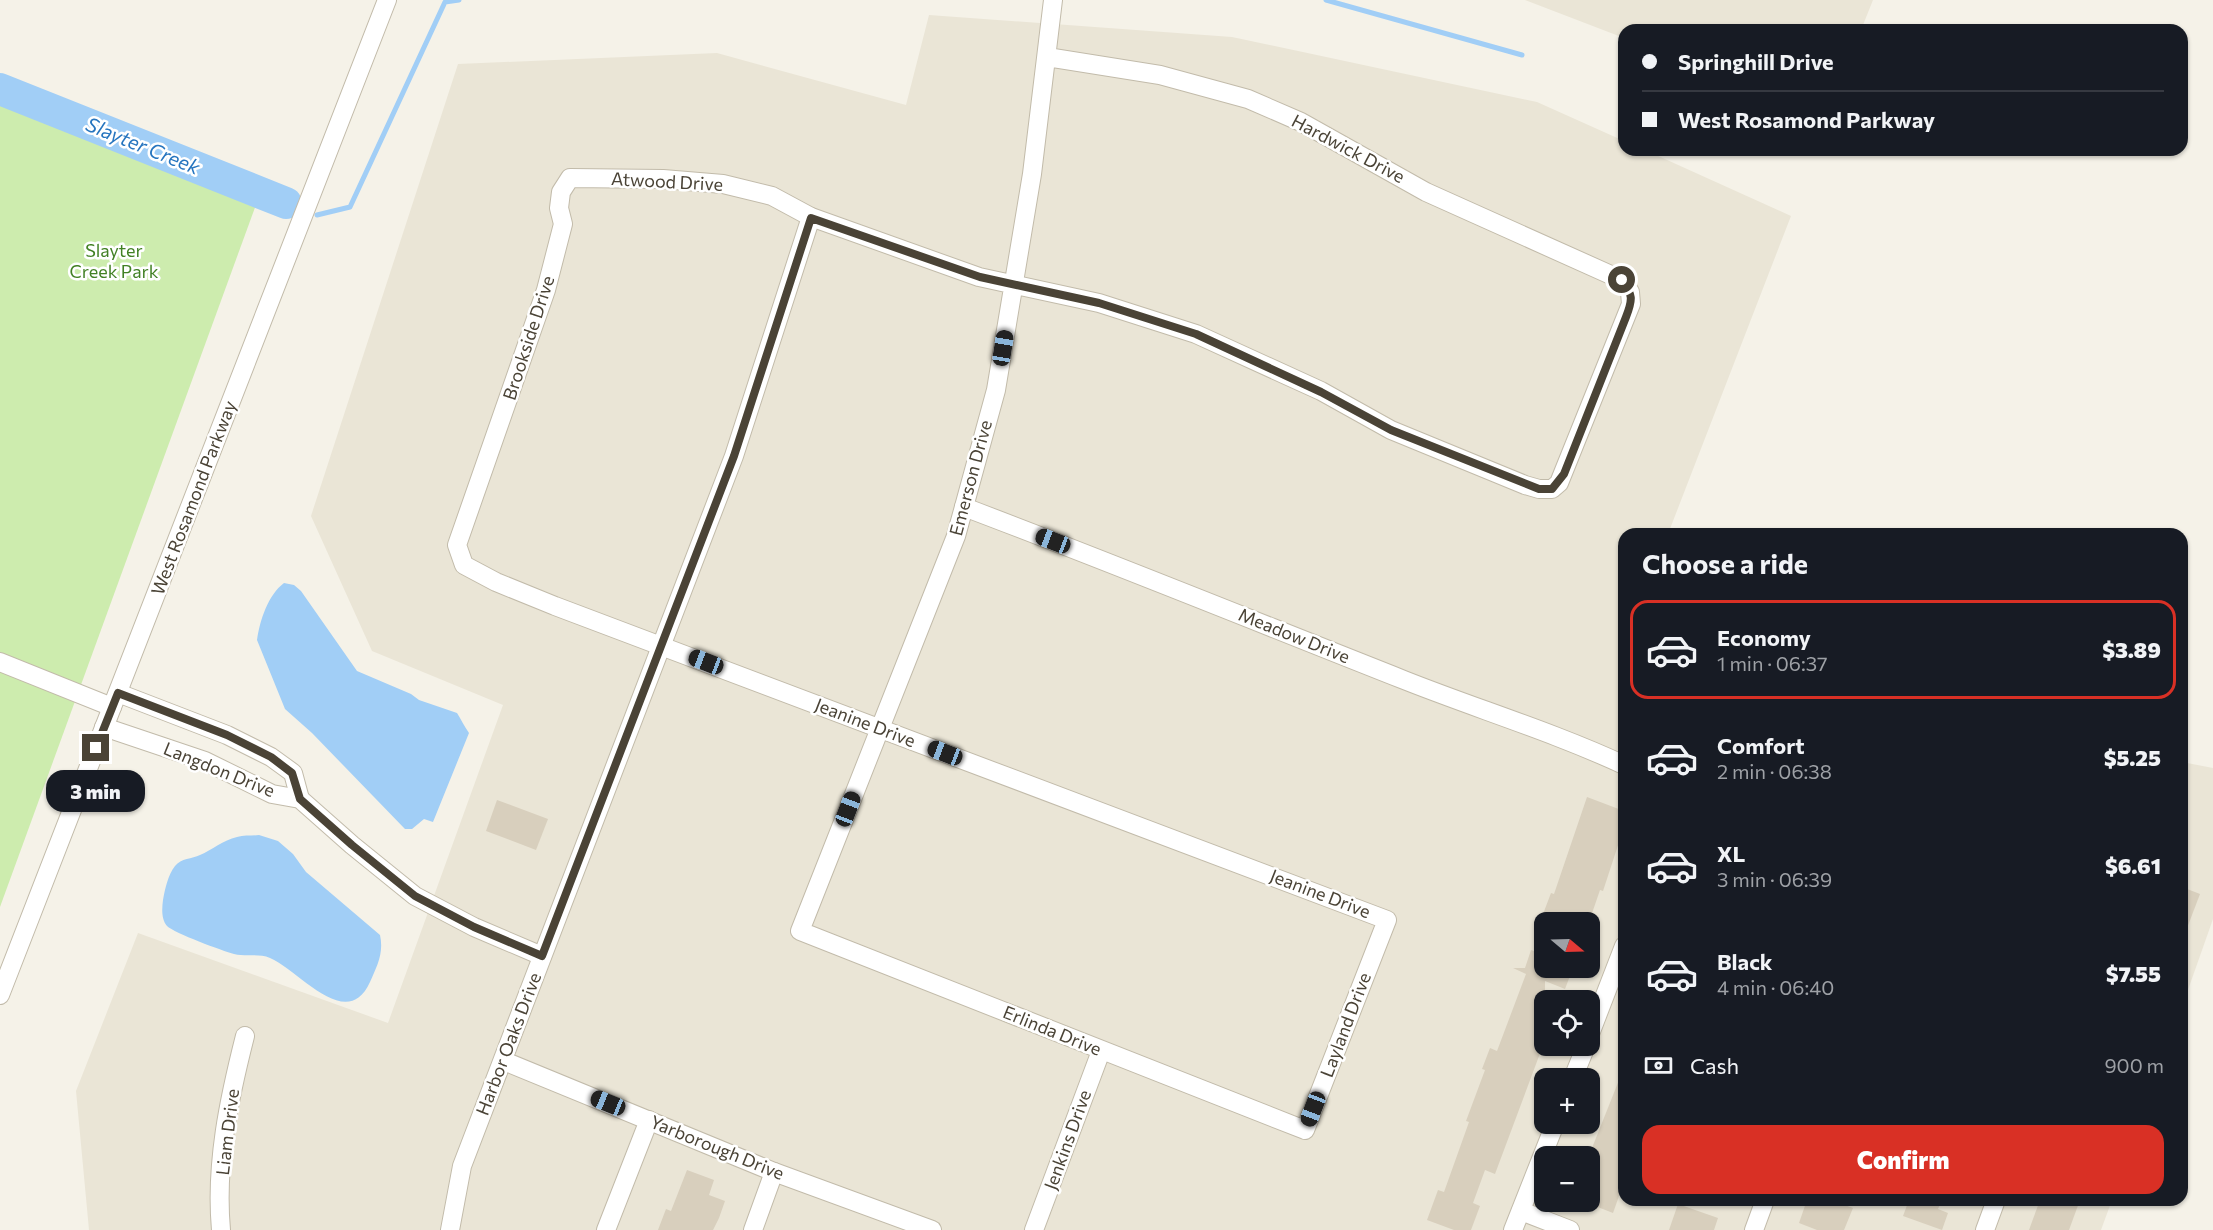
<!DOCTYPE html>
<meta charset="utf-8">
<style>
:root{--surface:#171b24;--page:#242831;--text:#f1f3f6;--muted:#9ea1a6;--line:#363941;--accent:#d93025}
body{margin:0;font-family:Commissioner,sans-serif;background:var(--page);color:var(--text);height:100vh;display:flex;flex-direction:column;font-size:22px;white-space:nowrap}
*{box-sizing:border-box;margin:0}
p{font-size:20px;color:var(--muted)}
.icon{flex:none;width:33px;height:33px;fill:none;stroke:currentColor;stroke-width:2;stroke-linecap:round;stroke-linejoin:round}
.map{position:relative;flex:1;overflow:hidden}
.details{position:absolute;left:1618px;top:528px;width:570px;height:678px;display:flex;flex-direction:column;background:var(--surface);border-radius:18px;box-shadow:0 2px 4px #0004}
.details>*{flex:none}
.top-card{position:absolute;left:1618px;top:24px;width:570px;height:132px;border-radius:18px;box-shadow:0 2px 4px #0004;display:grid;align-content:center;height:132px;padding:0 24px;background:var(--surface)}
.needle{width:39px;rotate:109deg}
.controls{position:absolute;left:1534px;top:912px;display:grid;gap:12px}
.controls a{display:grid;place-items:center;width:66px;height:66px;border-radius:12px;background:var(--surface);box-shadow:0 2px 4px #0004;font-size:30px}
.end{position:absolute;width:27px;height:27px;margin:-14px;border:8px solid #4a4336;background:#fff;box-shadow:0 0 0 3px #fff}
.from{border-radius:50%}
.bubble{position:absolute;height:42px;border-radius:18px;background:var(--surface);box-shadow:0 2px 4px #0004;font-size:20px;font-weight:800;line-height:42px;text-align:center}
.car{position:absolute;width:18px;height:36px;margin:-18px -9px;border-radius:8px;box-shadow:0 0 4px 2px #0007;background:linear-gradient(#222 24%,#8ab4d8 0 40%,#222 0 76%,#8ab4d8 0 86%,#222 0)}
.top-card b{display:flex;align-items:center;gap:21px;height:57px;font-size:22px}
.top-card b+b{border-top:2px solid var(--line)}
.top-card i{width:15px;height:15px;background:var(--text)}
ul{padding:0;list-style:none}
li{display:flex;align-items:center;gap:18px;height:99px;margin:0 12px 9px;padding:0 12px;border:3px solid transparent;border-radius:18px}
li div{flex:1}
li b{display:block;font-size:22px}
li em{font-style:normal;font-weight:800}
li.selected{border-color:var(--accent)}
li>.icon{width:54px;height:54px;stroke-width:1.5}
h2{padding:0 24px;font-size:27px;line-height:72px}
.pay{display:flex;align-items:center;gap:15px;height:66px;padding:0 24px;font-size:22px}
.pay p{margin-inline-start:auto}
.action{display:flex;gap:12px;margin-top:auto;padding:12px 24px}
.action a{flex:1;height:69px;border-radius:18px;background:var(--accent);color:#fff;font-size:24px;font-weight:800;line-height:69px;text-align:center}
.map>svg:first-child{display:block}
.residential{fill:#eae5d6;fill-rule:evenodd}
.green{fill:#cdecae}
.water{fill:#a1cef6}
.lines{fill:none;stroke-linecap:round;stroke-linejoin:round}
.stream{stroke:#a1cef6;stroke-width:5}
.river{stroke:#a1cef6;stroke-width:32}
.building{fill:#d8cfbd}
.minor-casing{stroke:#c2bbaa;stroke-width:20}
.minor{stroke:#fff;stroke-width:18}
.route{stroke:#4a4336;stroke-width:8}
.labels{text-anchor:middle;stroke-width:5;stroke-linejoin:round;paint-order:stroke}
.street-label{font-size:18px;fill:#4a4336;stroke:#fff}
.park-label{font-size:18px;fill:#428124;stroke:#fff}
.water-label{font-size:20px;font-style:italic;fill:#2675bf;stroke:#fff}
</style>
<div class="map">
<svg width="2213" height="1230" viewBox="0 0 2213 1230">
<rect width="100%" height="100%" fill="#f5f2e8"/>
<g class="residential">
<path d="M1525 0H1873L1861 30H1624V38Z"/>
<path d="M929 15 1232 37 1537 102 1624 141V150H1645L1791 216 1668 534H1624V645L1619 659 1624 661V1200H2112L2101 1230H89L76 1091 138 933 388 1023 503 705 372 651 311 516 458 64 717 53 906 105ZM1545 922H1590V968H1545ZM1545 1000H1590V1046H1545ZM1545 1078H1590V1124H1545ZM1545 1156H1590V1202H1545Z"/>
<path d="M2182 762 2213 768V919L2183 1004Z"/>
</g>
<path class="green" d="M0 95 261 191 0 907Z"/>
<g class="water">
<path d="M284 583 294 585 301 591 357 671 411 694 419 700 457 713C461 719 464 726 469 733L433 822 424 819 412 829H405L312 733 285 709 257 640C260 620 268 595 284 583Z"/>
<path d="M259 835 278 841 293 854 306 872 380 935C384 953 377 966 370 982 347 1033 300 971 270 958 259 953 246 957 234 954 223 951 174 933 167 926 161 919 162 908 163 900 165 889 168 875 175 866 181 858 192 859 200 855 212 850 223 840 237 837 244 835 252 836 259 835Z"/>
</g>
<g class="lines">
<g class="stream">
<path d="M1326 0 1522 55"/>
<path d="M317 215 350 207 445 2 459 0"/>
</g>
<path class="river" d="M0 89 286 203"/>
</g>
<g class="building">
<path d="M1587 797 1624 811V827L1603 891 1600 890 1589 922H1540L1551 893 1554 894Z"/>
<path d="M497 800 548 819 536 850 486 831Z"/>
<path d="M2182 887 2200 894 2184 936H2182Z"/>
<path d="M1531 950 1545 955V968H1573L1565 989 1545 981V1040L1495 1174 1485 1170 1473 1203 1480 1206 1471 1230H1454L1427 1220 1438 1190 1444 1192 1469 1122 1466 1121 1485 1070 1482 1069 1490 1048 1497 1051 1526 974 1513 968H1525Z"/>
<path d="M1623 1070 1624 1182 1613 1213 1590 1204V1153Z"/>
<path d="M687 1170 714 1180 709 1195 725 1201 719 1218 713 1230H658L666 1209 671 1211Z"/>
<path d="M1807 1200H1831L1853 1208 1844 1230H1817L1799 1223Z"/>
<path d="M1909 1200H1942L1938 1209 1948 1213 1942 1230 1903 1216Z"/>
<path d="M2040 1200H2080L2069 1230H2029Z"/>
<path d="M1678 1204 1718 1218 1714 1230H1669Z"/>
</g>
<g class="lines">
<defs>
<g id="minor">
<path d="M1047 57 1160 75 1248 99 1301 122 1426 192 1622 280 1630 292 1631 304 1559 483 1552 489H1539L1525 485 1391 430 1321 391 1196 334 1099 303 979 277 811 217 772 196 723 184 663 179 570 178 561 192 559 208 563 224 546 290 457 545 464 565 496 582 555 606 1387 920 1305 1130 800 931 956 536 996 390 1032 174 1053 0"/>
<path d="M964 507C1112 563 1257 622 1404 680 1477 709 1553 732 1624 765"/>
<path d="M0 662 112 707"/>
<path d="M118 693 227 735 271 757 293 773 300 799"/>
<path d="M104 727 205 761 272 794 300 799 352 845 415 896 474 927 542 956"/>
<path d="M0 995 387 0"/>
<path d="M1590 1034 1624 946"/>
<path d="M504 1061 774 1172 932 1230"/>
<path d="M1573 1078 1586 1046"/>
<path d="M1521 1211 1570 1230"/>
<path d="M221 1230C215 1164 229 1099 245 1036"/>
<path d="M450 1230 462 1166 734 456 811 217"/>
<path d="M606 1230 649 1120"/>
<path d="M753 1230 774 1172"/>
<path d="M1034 1230 1101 1051"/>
<path d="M1513 1230 1555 1124"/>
<path d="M1754 1230 1765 1200"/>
<path d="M1985 1230 1996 1200"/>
</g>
</defs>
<use href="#minor" class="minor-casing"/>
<use href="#minor" class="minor"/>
</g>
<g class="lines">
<path class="route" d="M96 748 118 693 227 735 271 757 292 773 300 799 352 845 415 896 474 927 542 956 734 456 811 218 980 277 1099 303 1196 334 1321 392 1391 430 1539 489H1552L1564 474 1626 317C1633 299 1633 295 1622 280"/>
</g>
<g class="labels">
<g class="street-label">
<text transform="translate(1348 149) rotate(28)" y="6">Hardwick Drive</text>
<text transform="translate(667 182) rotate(3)" y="6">Atwood Drive</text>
<text transform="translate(529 338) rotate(-72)" y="6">Brookside Drive</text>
<text transform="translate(971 478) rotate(-75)" y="6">Emerson Drive</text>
<text transform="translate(194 498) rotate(-69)" y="6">West Rosamond Parkway</text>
<text transform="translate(1294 636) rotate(22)" y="6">Meadow Drive</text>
<text transform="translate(865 723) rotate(21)" y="6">Jeanine Drive</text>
<text transform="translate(219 770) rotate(22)" y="6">Langdon Drive</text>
<text transform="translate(1320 894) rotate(21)" y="6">Jeanine Drive</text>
<text transform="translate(1346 1025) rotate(-69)" y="6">Layland Drive</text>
<text transform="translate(1052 1031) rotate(22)" y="6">Erlinda Drive</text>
<text transform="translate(509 1044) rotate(-69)" y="6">Harbor Oaks Drive</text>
<text transform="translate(228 1132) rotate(-83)" y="6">Liam Drive</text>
<text transform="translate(1068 1140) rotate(-70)" y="6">Jenkins Drive</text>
<text transform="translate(717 1148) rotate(22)" y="6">Yarborough Drive</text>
</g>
<g class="park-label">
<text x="114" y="257">Slayter<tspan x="114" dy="21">Creek Park</tspan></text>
</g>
<g class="water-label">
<text transform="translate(143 146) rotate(22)" y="7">Slayter Creek</text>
</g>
</g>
</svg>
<div class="controls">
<a><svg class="needle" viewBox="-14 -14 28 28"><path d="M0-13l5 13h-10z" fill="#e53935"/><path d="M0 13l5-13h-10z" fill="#9ea1a6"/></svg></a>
<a><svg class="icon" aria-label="locate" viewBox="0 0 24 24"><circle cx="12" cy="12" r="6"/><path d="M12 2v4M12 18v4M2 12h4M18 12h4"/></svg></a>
<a>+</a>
<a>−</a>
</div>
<i class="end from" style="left:1622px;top:280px"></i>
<i class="end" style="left:96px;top:748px"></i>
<div class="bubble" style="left:46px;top:770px;width:99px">3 min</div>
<i class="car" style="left:1003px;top:348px;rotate:9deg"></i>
<i class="car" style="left:1053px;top:541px;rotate:291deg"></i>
<i class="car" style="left:706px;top:662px;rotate:291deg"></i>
<i class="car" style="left:945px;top:753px;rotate:291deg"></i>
<i class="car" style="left:848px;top:809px;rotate:21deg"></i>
<i class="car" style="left:608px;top:1103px;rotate:292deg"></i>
<i class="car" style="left:1313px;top:1109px;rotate:201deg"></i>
<div class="top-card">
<b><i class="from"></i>Springhill Drive</b>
<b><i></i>West Rosamond Parkway</b>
</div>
<section class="details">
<h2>Choose a ride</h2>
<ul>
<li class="selected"><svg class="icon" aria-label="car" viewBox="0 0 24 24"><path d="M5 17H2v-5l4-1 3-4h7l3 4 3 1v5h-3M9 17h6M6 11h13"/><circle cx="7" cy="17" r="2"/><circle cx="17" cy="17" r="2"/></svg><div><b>Economy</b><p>1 min · 06:37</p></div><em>$3.89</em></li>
<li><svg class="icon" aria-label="car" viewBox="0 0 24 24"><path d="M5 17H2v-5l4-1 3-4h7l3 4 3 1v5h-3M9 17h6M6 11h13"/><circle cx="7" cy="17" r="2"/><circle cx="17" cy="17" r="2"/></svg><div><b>Comfort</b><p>2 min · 06:38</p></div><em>$5.25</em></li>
<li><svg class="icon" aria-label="car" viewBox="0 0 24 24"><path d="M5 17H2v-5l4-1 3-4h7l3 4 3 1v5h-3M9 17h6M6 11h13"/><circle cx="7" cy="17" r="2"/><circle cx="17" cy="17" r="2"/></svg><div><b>XL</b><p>3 min · 06:39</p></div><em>$6.61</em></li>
<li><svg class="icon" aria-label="car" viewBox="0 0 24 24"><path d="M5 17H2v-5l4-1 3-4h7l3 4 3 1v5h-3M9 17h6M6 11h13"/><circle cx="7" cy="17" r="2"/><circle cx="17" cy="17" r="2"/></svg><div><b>Black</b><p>4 min · 06:40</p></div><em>$7.55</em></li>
</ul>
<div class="pay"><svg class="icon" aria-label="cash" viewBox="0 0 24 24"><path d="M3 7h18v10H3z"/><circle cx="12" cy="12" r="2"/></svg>Cash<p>900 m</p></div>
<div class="action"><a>Confirm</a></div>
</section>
</div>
